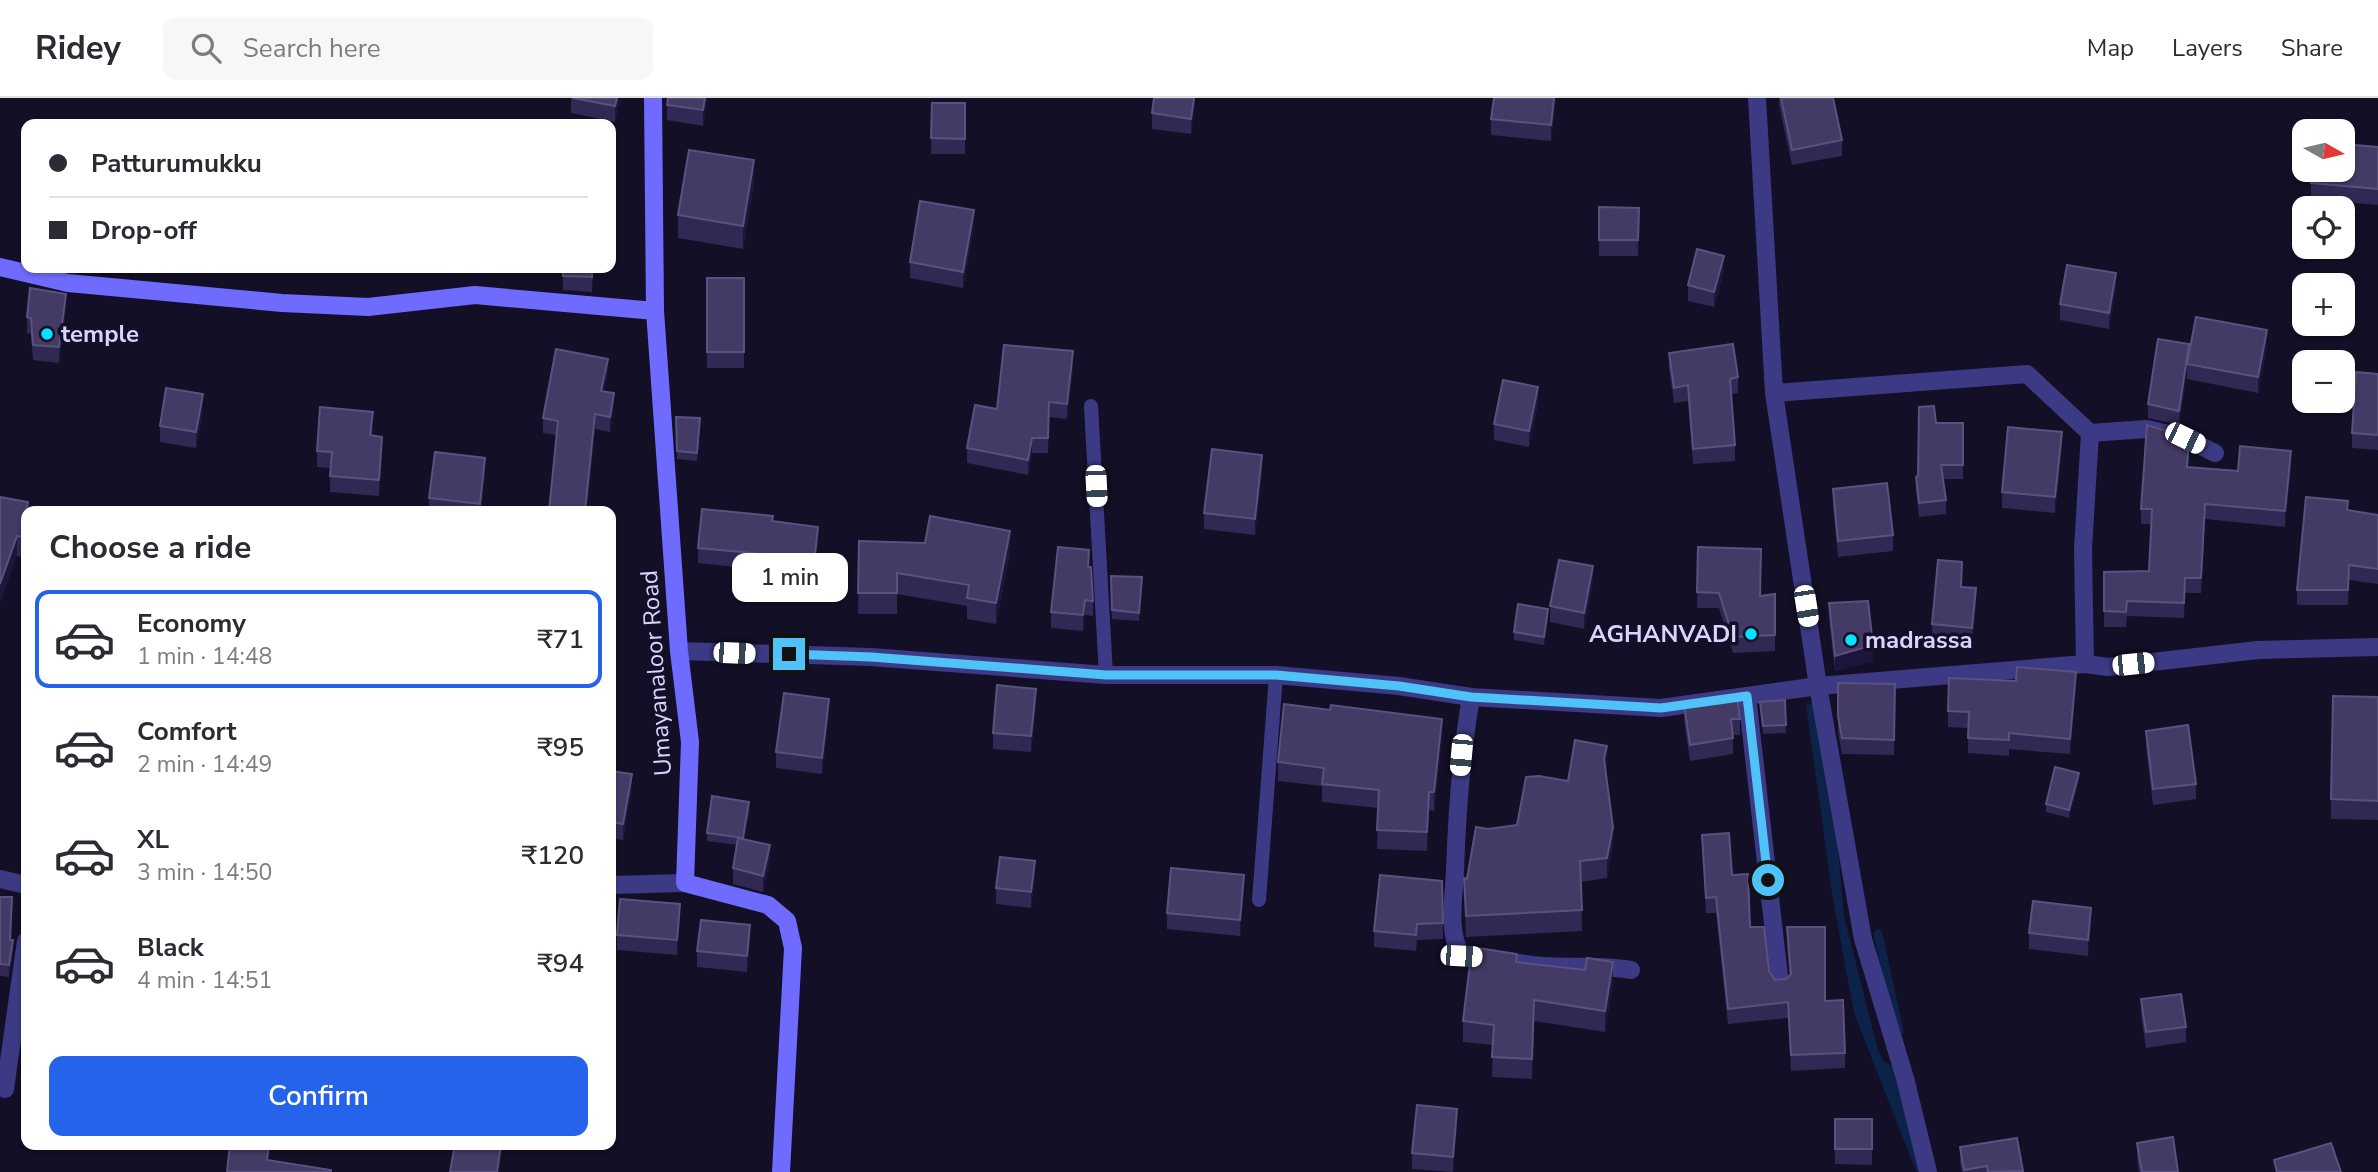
<!DOCTYPE html>
<meta charset="utf-8">
<style>
:root{--surface:#fff;--page:#f7f7f7;--text:#2b2b33;--muted:#7c7c81;--line:#e1e1e2;--accent:#2563eb}
body{margin:0;font-family:"Nunito Sans",sans-serif;background:var(--page);color:var(--text);height:100vh;display:flex;flex-direction:column;font-size:26px;white-space:nowrap}
*{box-sizing:border-box;margin:0}
p{font-size:23px;color:var(--muted)}
.icon{flex:none;width:38px;height:38px;fill:none;stroke:currentColor;stroke-width:2;stroke-linecap:round;stroke-linejoin:round}
.map{position:relative;flex:1;overflow:hidden}
.panel{position:absolute;left:21px;top:408px;width:595px;height:644px;display:flex;flex-direction:column;background:var(--surface);border-radius:14px;box-shadow:0 2px 5px #0004}
.panel>*{flex:none}
.banner{position:absolute;left:21px;top:21px;width:595px;height:154px;border-radius:14px;box-shadow:0 2px 5px #0004;display:grid;align-content:center;height:154px;padding:0 28px;background:var(--surface)}
.needle{width:46px;rotate:98deg}
.fabs{position:absolute;left:2292px;top:21px;display:grid;gap:14px}
.fabs a{display:grid;place-items:center;width:63px;height:63px;border-radius:14px;background:var(--surface);box-shadow:0 2px 5px #0004;font-size:35px}
.end{position:absolute;width:32px;height:32px;margin:-16px;border:9px solid #4fc3f7;background:#111;box-shadow:0 0 0 4px #111}
.from{border-radius:50%}
.bubble{position:absolute;height:49px;border-radius:14px;background:var(--surface);box-shadow:0 2px 5px #0004;font-size:23px;font-weight:600;line-height:49px;text-align:center}
.car{position:absolute;width:21px;height:42px;margin:-21px -10px;border-radius:9px;box-shadow:0 0 5px 2px #0007;background:linear-gradient(#fff 24%,#345 0 40%,#fff 0 76%,#345 0 86%,#fff 0)}
.banner b{display:flex;align-items:center;gap:24px;height:66px;font-size:26px}
.banner b+b{border-top:2px solid var(--line)}
.banner i{width:18px;height:18px;background:var(--text)}
ul{padding:0;list-style:none}
li{display:flex;align-items:center;gap:21px;height:98px;margin:0 14px 10px;padding:0 14px;border:4px solid transparent;border-radius:14px}
li div{flex:1}
li b{display:block;font-size:26px}
li em{font-style:normal;font-weight:600}
li.current{border-color:var(--accent)}
li>.icon{width:63px;height:63px;stroke-width:1.5}
h2{padding:0 28px;font-size:32px;line-height:84px}
.cta{display:flex;gap:14px;margin-top:auto;padding:14px 28px}
.cta a{flex:1;height:80px;border-radius:14px;background:var(--accent);color:#fff;font-size:28px;font-weight:600;line-height:80px;text-align:center}
header{display:flex;align-items:center;gap:42px;box-sizing:border-box;height:98px;padding:0 35px;background:var(--surface);border-bottom:2px solid var(--line)}
header strong{font-size:33px}
nav{display:flex;gap:38px;margin-inline-start:auto;font-size:24px}
.search{width:490px;height:63px;background:var(--page);display:flex;align-items:center;gap:18px;box-sizing:border-box;padding:0 24px;border-radius:14px;color:var(--muted);font-size:26px}
.map>svg:first-child{display:block}
.water{fill:#0c2248}
.lines{fill:none;stroke-linecap:round;stroke-linejoin:round}
.stream{stroke:#0c2248;stroke-width:9}
.lane{stroke:#3d3a85;stroke-width:14}
.street{stroke:#3d3a85;stroke-width:18}
.secondary{stroke:#6f6bff;stroke-width:18}
.wall{fill:#312854}
.shaded-wall{fill:#1d163a}
.building{fill:#433a66;stroke:#5a527e;stroke-width:2}
.route{stroke:#4fc3f7;stroke-width:9}
.poi-dot{fill:#00e5ff;stroke:#130f26;stroke-width:2.5}
.labels{text-anchor:middle;stroke-width:7;stroke-linejoin:round;paint-order:stroke}
.poi-label{font-size:24px;font-weight:bold;fill:#d9d4ff;stroke:#130f26;text-anchor:start}
.street-label{font-size:24px;fill:#d9d4ff;stroke:#130f26}
</style>
<header>
<strong>Ridey</strong>
<div class="search"><svg class="icon" aria-label="search" viewBox="0 0 24 24"><circle cx="10" cy="10" r="6"/><path d="M15 15l6 6"/></svg>Search here</div>
<nav><a>Map</a><a>Layers</a><a>Share</a></nav>
</header>
<div class="map">
<svg width="2378" height="1074" viewBox="0 0 2378 1074">
<rect width="100%" height="100%" fill="#130f26"/>
<path class="water" d="M1815 605 1838 749 1844 818 1878 952 1883 962 1894 970 1927 1073H1916L1854 915 1833 802 1806 607Z"/>
<g class="lines">
<path class="stream" d="M1878 836 1899 933"/>
<g class="lane">
<path d="M1091 308 1106 577"/>
<path d="M1259 802 1276 577"/>
</g>
<g class="street">
<path d="M1757 0 1774 295 1818 588 1863 841 1905 980 1928 1074"/>
<path d="M1774 295 2027 276 2090 335"/>
<path d="M679 553 871 559 1106 577H1276L1399 588 1471 599 1661 610 1818 588 2085 566 2108 569 2258 552 2378 549"/>
<path d="M2085 566 2083 451 2090 335 2147 331 2185 340 2215 355"/>
<path d="M1747 598 1780 887"/>
<path d="M1471 599C1461 657 1457 713 1455 772 1454 801 1447 832 1461 857 1489 859 1515 866 1543 868 1573 870 1601 867 1631 872"/>
<path d="M0 781 26 787"/>
<path d="M611 787 685 785"/>
<path d="M5 991 26 843"/>
</g>
<g class="secondary">
<path d="M653 0 655 213 679 553 690 644 685 785 768 807 787 823 793 850 781 1074"/>
<path d="M0 169 68 185 282 205 368 209 475 197 655 213"/>
</g>
</g>
<g class="wall">
<path d="M571 0H620L615 24 571 15Z"/>
<path d="M707 0 703 28 667 22V7Z"/>
<path d="M1195 0 1191 36 1152 31V15Z"/>
<path d="M1556 0 1551 43 1491 37V21Z"/>
<path d="M1779 0H1841H1833L1842 42V58L1792 67 1779 7Z"/>
<path d="M932 5H965V56H931Z"/>
<path d="M2378 49V107L2311 101V85Z"/>
<path d="M754 85 743 151 678 140V117Z"/>
<path d="M1599 109 1639 110 1638 158H1599Z"/>
<path d="M974 128 963 190 910 180V164Z"/>
<path d="M563 170H593L592 194 563 192Z"/>
<path d="M1724 173 1714 209 1688 203V187Z"/>
<rect x="707" y="180" width="37" height="90"/>
<path d="M2116 191 2109 231 2060 222V206Z"/>
<path d="M66 212 59 265 33 262 31 236 27 235V219Z"/>
<path d="M2267 248 2258 295 2187 281V275L2179 327 2148 320V306L2189 254Z"/>
<path d="M1669 255 1738 279V295L1731 296 1735 347V363L1693 366 1688 303 1674 305 1669 271Z"/>
<path d="M1073 269 1067 321 1049 319 1048 355H1032L1028 377 967 365V350L997 311Z"/>
<path d="M608 276 604 294 614 310 610 334 595 331 587 413H549L556 337 543 335V320Z"/>
<path d="M2378 276V352L2352 350V335Z"/>
<path d="M1538 305 1529 349 1494 342V326Z"/>
<path d="M203 312 196 350 160 344V328Z"/>
<path d="M676 319 700 328 697 363 677 361Z"/>
<path d="M1936 325H1963V381H1943L1946 402V416L1919 419 1916 392V379L1918 378Z"/>
<path d="M373 330 372 338 382 354 379 398 330 394V370L317 369V353Z"/>
<path d="M2062 349 2055 415 2002 410V394Z"/>
<path d="M2189 355 2188 369 2238 373 2291 368 2285 429 2205 421 2201 495H2185L2184 520 2127 518 2126 529H2104V474L2149 473 2151 426H2141V411Z"/>
<path d="M1262 372 1255 437 1204 431V415Z"/>
<path d="M485 376 481 413H429V400Z"/>
<path d="M1833 391 1893 437V453L1838 459 1833 407Z"/>
<path d="M0 399 28 413H26V434L22 459 17 458Z"/>
<path d="M2348 412 2378 417V486L2349 482 2348 507H2297V492Z"/>
<path d="M773 423 818 444 812 498 773 494 774 473 698 465V450Z"/>
<path d="M859 443 1010 454 996 526 967 521V508L897 496V516H858Z"/>
<path d="M1698 449 1760 498 1775 496V553L1733 555 1719 510H1697Z"/>
<path d="M1089 469 1093 503V518L1085 517 1083 533 1051 530V514Z"/>
<path d="M1593 484 1584 531 1550 524V508Z"/>
<path d="M1111 486 1142 487 1139 523 1112 521Z"/>
<path d="M1962 489 1976 506 1972 546 1932 542V526Z"/>
<path d="M1829 505 1873 563 1835 573 1829 520Z"/>
<path d="M1548 519 1544 547 1514 542V534Z"/>
<path d="M1838 585 1895 586 1894 657 1842 656 1838 634Z"/>
<path d="M2076 590 2070 656 2009 651V658L1968 655V630L1948 629V613Z"/>
<path d="M2378 599V722L2331 721V701Z"/>
<path d="M1785 602 1786 635 1763 636 1760 604Z"/>
<path d="M1684 606 1740 621V637H1733V656L1690 663 1684 622Z"/>
<path d="M1036 607 1031 654 993 651V635Z"/>
<path d="M829 617 822 676 776 670V654Z"/>
<path d="M2146 633 2196 686V701L2153 707 2146 648Z"/>
<path d="M1442 639 1434 713 1429 712 1427 753 1377 751 1378 710 1322 704V688L1278 683V664Z"/>
<path d="M1607 669 1606 674 1613 749 1607 780 1581 784 1582 833 1466 839 1464 780 1467 781 1488 731 1517 727 1568 683Z"/>
<path d="M611 673 632 692 623 742 611 740Z"/>
<path d="M2079 683 2069 720 2046 714V706Z"/>
<path d="M749 712 744 741 770 762 763 794 733 786V770L737 747 707 743V735Z"/>
<path d="M1702 737 1732 777 1750 829 1769 873 1775 882 1786 881 1789 877 1787 844V829L1825 903 1845 955V970L1791 973 1788 920 1728 926 1716 815H1706Z"/>
<path d="M1380 777 1443 825V841L1417 842 1416 853 1374 849V833Z"/>
<path d="M1035 779 1031 810 996 806V790Z"/>
<path d="M1244 793 1240 838 1167 831V815Z"/>
<path d="M0 799 13 854 9 879 0 878Z"/>
<path d="M680 822 677 857 617 852V837Z"/>
<path d="M2091 826 2088 858 2029 851V835Z"/>
<path d="M750 843 747 874 697 869V853Z"/>
<path d="M1517 864 1613 884 1605 934 1534 923 1532 981 1492 979 1493 947 1463 944V923Z"/>
<path d="M2141 901 2186 929V944L2146 950 2141 917Z"/>
<path d="M1835 1021H1872V1067L1835 1066Z"/>
<path d="M1457 1027 1453 1074 1412 1071V1055Z"/>
<path d="M2137 1045 2178 1074H2139L2137 1061Z"/>
<path d="M1960 1049 2023 1074H1962L1960 1065Z"/>
</g>
<g class="shaded-wall">
<path d="M617 0H620L615 24V8Z"/>
<path d="M705 0H707L703 28V12Z"/>
<path d="M1194 0H1195L1191 36V21Z"/>
<path d="M1554 0H1556L1551 43V27Z"/>
<path d="M754 62V85L743 151V128Z"/>
<path d="M974 112V128L963 190V174Z"/>
<path d="M1724 158V173L1714 209V194Z"/>
<path d="M2116 175V191L2109 231V215Z"/>
<path d="M66 196V212L59 265V249Z"/>
<path d="M2267 232V248L2258 295V279Z"/>
<path d="M2189 246V260L2187 266V275L2179 327V313Z"/>
<path d="M1073 253V269L1067 321V306Z"/>
<path d="M608 261V276L601 308V293Z"/>
<path d="M1538 289V305L1529 349V333Z"/>
<path d="M614 295V310L610 334V319Z"/>
<path d="M203 296V312L196 350V334Z"/>
<path d="M595 316V331L587 413H585Z"/>
<path d="M2062 334V349L2055 415V399Z"/>
<path d="M382 339V354L379 398V382Z"/>
<path d="M1032 340V355L1028 377V362Z"/>
<path d="M2291 353V368L2285 429V413Z"/>
<path d="M1262 357V372L1255 437V421Z"/>
<path d="M485 360V376L481 413H480Z"/>
<path d="M2205 406V421L2201 495V480Z"/>
<path d="M26 414V434L22 459V439Z"/>
<path d="M818 429V444L812 498V483Z"/>
<path d="M1010 433V454L996 526V505Z"/>
<path d="M17 438V458L0 506V486Z"/>
<path d="M1593 468V484L1584 531V515Z"/>
<path d="M1976 490V506L1972 546V530Z"/>
<path d="M1085 502V517L1083 533V517Z"/>
<path d="M1548 511V519L1544 547V539Z"/>
<path d="M1873 547V563L1835 573V558Z"/>
<path d="M2076 574V590L2070 656V641Z"/>
<path d="M1036 591V607L1031 654V638Z"/>
<path d="M829 601V617L822 676V660Z"/>
<path d="M1442 621V639L1434 713V694Z"/>
<path d="M1607 648V669L1604 682V661Z"/>
<path d="M2079 675V683L2069 720V712Z"/>
<path d="M632 676V692L623 742V726Z"/>
<path d="M1429 694V712L1427 753V734Z"/>
<path d="M749 704V712L743 748V740Z"/>
<path d="M1613 729V749L1607 780V760Z"/>
<path d="M770 747V762L763 794V778Z"/>
<path d="M1035 763V779L1031 810V794Z"/>
<path d="M1244 777V793L1240 838V822Z"/>
<path d="M680 806V822L677 857V842Z"/>
<path d="M2091 810V826L2088 858V842Z"/>
<path d="M750 827V843L747 874V858Z"/>
<path d="M13 842V854L9 879V867Z"/>
<path d="M1613 864V884L1605 934V913Z"/>
<path d="M1534 902V923L1532 981V961Z"/>
<path d="M1457 1011V1027L1453 1074V1059Z"/>
<path d="M501 1046H503L499 1074H497Z"/>
</g>
<g class="building">
<path d="M573 0H617L615 8Z"/>
<path d="M668 0H705L703 12 667 7Z"/>
<path d="M1154 0H1194L1191 21 1152 15Z"/>
<path d="M1494 0H1554L1551 27 1491 21Z"/>
<path d="M1781 0H1833L1842 42 1792 52Z"/>
<path d="M932 5H965V41L931 40Z"/>
<path d="M275 22 310 23V26H274Z"/>
<path d="M2343 46 2378 49V91L2311 85 2313 72H2343Z"/>
<path d="M689 52 754 62 743 128 678 117Z"/>
<path d="M920 103 974 112 963 174 910 164Z"/>
<path d="M1599 109 1639 110 1638 142H1599Z"/>
<path d="M1697 151 1724 158 1714 194 1688 187Z"/>
<path d="M2067 167 2116 175 2109 215 2060 206Z"/>
<path d="M563 170H592V179L563 178Z"/>
<rect x="707" y="180" width="37" height="74"/>
<path d="M30 190 66 196 59 249 33 247 31 220 27 219Z"/>
<path d="M2196 219 2267 232 2258 279 2187 266Z"/>
<path d="M2158 241 2189 246 2179 313 2148 306Z"/>
<path d="M1733 246 1738 279 1730 281 1735 347 1693 351 1688 287 1674 290 1669 255Z"/>
<path d="M1004 247 1073 253 1067 306 1049 304 1048 340H1032L1028 362 967 350 975 307 997 311Z"/>
<path d="M556 251 608 261 601 293 614 295 610 319 595 316 585 413H549L558 323 543 320Z"/>
<path d="M2356 274 2378 276V337L2352 335Z"/>
<path d="M1503 282 1538 289 1529 333 1494 326Z"/>
<path d="M166 290 203 296 196 334 160 328Z"/>
<path d="M1934 308 1936 325H1963V367H1941L1946 402 1919 405 1916 379 1918 378 1919 309Z"/>
<path d="M320 309 373 314 370 337 382 339 379 382 330 378 332 354 317 353Z"/>
<path d="M676 319 700 320 697 355 677 353Z"/>
<path d="M2147 327 2189 340 2187 369 2238 373 2240 348 2291 353 2285 413 2205 406 2201 480H2185L2184 505 2127 503 2126 514 2104 513V474L2149 473 2152 411H2141Z"/>
<path d="M2008 329 2062 334 2055 399 2002 394Z"/>
<path d="M1212 351 1262 357 1255 421 1204 415Z"/>
<path d="M435 354 485 360 480 406 429 400Z"/>
<path d="M1887 385 1893 437 1838 443 1833 391Z"/>
<path d="M0 399 28 404 22 439 17 438 0 486Z"/>
<path d="M2306 399 2348 403 2347 412 2378 417V471L2349 467 2348 492H2297Z"/>
<path d="M702 411 773 418 772 423 818 429 812 483 773 478 775 457 698 450Z"/>
<path d="M930 418 1010 433 996 505 967 500 969 487 897 475V495H858L859 443 925 445Z"/>
<path d="M1058 449 1089 452 1088 469H1091L1093 503 1085 502 1083 517 1051 514Z"/>
<path d="M1698 449 1761 451 1760 498 1775 496V537L1733 539 1719 495 1697 494Z"/>
<path d="M1559 462 1593 468 1584 515 1550 508Z"/>
<path d="M1938 462 1962 464 1961 489 1976 490 1972 530 1932 526Z"/>
<path d="M1111 478 1142 479 1139 515 1112 512Z"/>
<path d="M1868 503 1873 547 1835 558 1829 505Z"/>
<path d="M1518 506 1548 511 1544 539 1514 534Z"/>
<path d="M2017 569 2076 574 2070 641 2009 635V642L1968 640 1969 614 1948 613 1949 580 2016 583Z"/>
<path d="M1838 585 1895 586 1894 642 1842 640 1838 618Z"/>
<path d="M997 587 1036 591 1031 638 993 635Z"/>
<path d="M784 595 829 601 822 660 776 654Z"/>
<path d="M2333 598 2378 599V703L2331 701Z"/>
<path d="M1737 599 1740 621H1731L1733 640 1690 647 1684 606Z"/>
<path d="M1785 602 1786 627 1763 628 1760 604Z"/>
<path d="M1284 606 1330 612 1331 607 1442 621 1434 694H1429L1427 734 1377 732 1379 692 1322 686 1324 670 1278 664Z"/>
<path d="M2188 627 2196 686 2153 691 2146 633Z"/>
<path d="M1575 642 1607 648 1604 661 1613 729 1607 760 1580 763 1582 812 1466 818 1464 780 1467 781 1476 729 1488 731 1517 727 1526 679 1539 678 1568 683Z"/>
<path d="M2055 669 2079 675 2069 712 2046 706Z"/>
<path d="M611 673 632 676 623 726 611 724Z"/>
<path d="M712 698 749 704 743 740 707 735Z"/>
<path d="M1729 735 1732 777 1748 776 1750 829H1764L1769 873 1775 882 1786 881 1791 876 1787 829H1825V903L1843 902 1845 955 1791 957 1788 904 1728 911 1716 799 1706 800 1702 737Z"/>
<path d="M738 740 770 747 763 778 733 770Z"/>
<path d="M1000 759 1035 763 1031 794 996 790Z"/>
<path d="M1171 770 1244 777 1240 822 1167 815Z"/>
<path d="M1380 777 1442 783 1443 825 1417 826 1416 837 1374 833Z"/>
<path d="M0 799H12L10 842H13L9 867 0 866Z"/>
<path d="M620 801 680 806 677 842 617 837Z"/>
<path d="M2033 803 2091 810 2088 842 2029 835Z"/>
<path d="M701 822 750 827 747 858 697 853Z"/>
<path d="M1472 849 1517 856 1516 864 1585 872 1587 860 1613 864 1605 913 1534 902 1532 961 1492 959 1494 927 1463 923Z"/>
<path d="M2181 896 2186 929 2146 934 2141 901Z"/>
<path d="M1417 1007 1457 1011 1453 1059 1412 1055Z"/>
<rect x="1835" y="1021" width="37" height="30"/>
<path d="M2173 1039 2178 1074H2142L2137 1045Z"/>
<path d="M2017 1040 2023 1073 1988 1074 1987 1068 1964 1072 1960 1049Z"/>
<path d="M2331 1045 2341 1074H2277L2274 1062Z"/>
<path d="M230 1046H269L267 1062 331 1072V1074H227Z"/>
<path d="M455 1046H501L497 1074H450Z"/>
</g>
<g class="lines">
<path class="route" d="M789 556 871 559 1106 577H1276L1399 588 1471 599 1661 610 1747 598 1768 782"/>
</g>
<g class="poi-dot">
<circle cx="47" cy="236" r="7"/>
<circle cx="1751" cy="536" r="7"/>
<circle cx="1851" cy="542" r="7"/>
</g>
<g class="labels">
<g class="poi-label">
<text x="61" y="244">temple</text>
<text x="1737" y="544" text-anchor="end">AGHANVADI</text>
<text x="1865" y="550">madrassa</text>
</g>
<g class="street-label">
<text transform="translate(656 575) rotate(-94)" y="8">Umayanaloor Road</text>
</g>
</g>
</svg>
<div class="fabs">
<a><svg class="needle" viewBox="-14 -14 28 28"><path d="M0-13l5 13h-10z" fill="#e53935"/><path d="M0 13l5-13h-10z" fill="#7c7c81"/></svg></a>
<a><svg class="icon" aria-label="locate" viewBox="0 0 24 24"><circle cx="12" cy="12" r="6"/><path d="M12 2v4M12 18v4M2 12h4M18 12h4"/></svg></a>
<a>+</a>
<a>−</a>
</div>
<i class="end from" style="left:1768px;top:782px"></i>
<i class="end" style="left:789px;top:556px"></i>
<div class="bubble" style="left:732px;top:455px;width:116px">1 min</div>
<i class="car" style="left:2185px;top:340px;rotate:116deg"></i>
<i class="car" style="left:1096px;top:388px;rotate:177deg"></i>
<i class="car" style="left:1806px;top:508px;rotate:171deg"></i>
<i class="car" style="left:734px;top:555px;rotate:92deg"></i>
<i class="car" style="left:2133px;top:566px;rotate:84deg"></i>
<i class="car" style="left:1461px;top:657px;rotate:185deg"></i>
<i class="car" style="left:1461px;top:858px;rotate:93deg"></i>
<div class="banner">
<b><i class="from"></i>Patturumukku</b>
<b><i></i>Drop-off</b>
</div>
<section class="panel">
<h2>Choose a ride</h2>
<ul>
<li class="current"><svg class="icon" aria-label="car" viewBox="0 0 24 24"><path d="M5 17H2v-5l4-1 3-4h7l3 4 3 1v5h-3M9 17h6M6 11h13"/><circle cx="7" cy="17" r="2"/><circle cx="17" cy="17" r="2"/></svg><div><b>Economy</b><p>1 min · 14:48</p></div><em>₹71</em></li>
<li><svg class="icon" aria-label="car" viewBox="0 0 24 24"><path d="M5 17H2v-5l4-1 3-4h7l3 4 3 1v5h-3M9 17h6M6 11h13"/><circle cx="7" cy="17" r="2"/><circle cx="17" cy="17" r="2"/></svg><div><b>Comfort</b><p>2 min · 14:49</p></div><em>₹95</em></li>
<li><svg class="icon" aria-label="car" viewBox="0 0 24 24"><path d="M5 17H2v-5l4-1 3-4h7l3 4 3 1v5h-3M9 17h6M6 11h13"/><circle cx="7" cy="17" r="2"/><circle cx="17" cy="17" r="2"/></svg><div><b>XL</b><p>3 min · 14:50</p></div><em>₹120</em></li>
<li><svg class="icon" aria-label="car" viewBox="0 0 24 24"><path d="M5 17H2v-5l4-1 3-4h7l3 4 3 1v5h-3M9 17h6M6 11h13"/><circle cx="7" cy="17" r="2"/><circle cx="17" cy="17" r="2"/></svg><div><b>Black</b><p>4 min · 14:51</p></div><em>₹94</em></li>
</ul>
<div class="cta"><a>Confirm</a></div>
</section>
</div>
